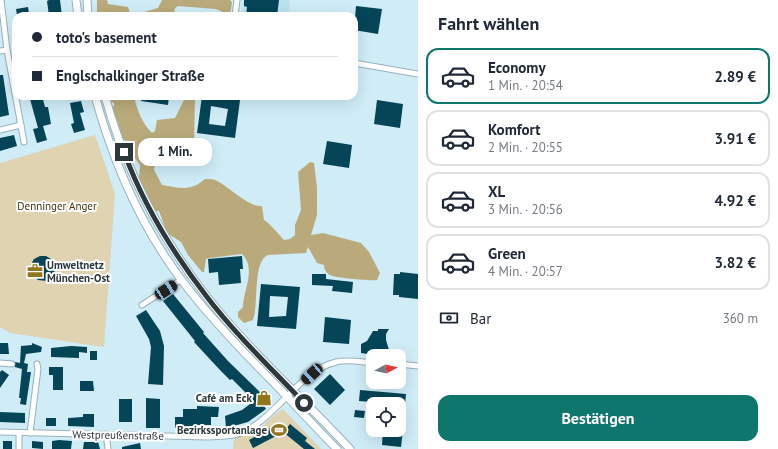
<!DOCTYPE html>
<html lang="de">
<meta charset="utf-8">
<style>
:root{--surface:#fff;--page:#f6f6f7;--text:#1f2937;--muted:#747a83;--line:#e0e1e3;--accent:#0f766e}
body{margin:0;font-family:"PT Sans",sans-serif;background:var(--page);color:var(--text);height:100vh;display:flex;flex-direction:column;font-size:15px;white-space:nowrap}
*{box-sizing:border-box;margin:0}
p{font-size:13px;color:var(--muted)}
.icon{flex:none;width:22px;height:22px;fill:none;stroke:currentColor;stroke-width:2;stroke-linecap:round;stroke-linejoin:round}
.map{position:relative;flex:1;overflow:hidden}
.drawer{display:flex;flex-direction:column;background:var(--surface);width:360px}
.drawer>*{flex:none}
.hud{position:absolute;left:12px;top:12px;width:346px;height:88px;border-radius:12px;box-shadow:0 4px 16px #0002;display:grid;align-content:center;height:88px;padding:0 20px;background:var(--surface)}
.needle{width:26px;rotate:82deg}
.buttons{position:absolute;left:366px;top:349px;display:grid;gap:8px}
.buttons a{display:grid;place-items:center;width:40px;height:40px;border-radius:8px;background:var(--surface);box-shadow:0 4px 16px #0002;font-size:20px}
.end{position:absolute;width:18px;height:18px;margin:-9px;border:5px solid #2c383c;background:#fff;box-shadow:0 0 0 2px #fff}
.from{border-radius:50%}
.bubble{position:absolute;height:28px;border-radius:12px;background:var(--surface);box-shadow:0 4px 16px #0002;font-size:13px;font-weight:700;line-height:28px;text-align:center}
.car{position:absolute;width:12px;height:24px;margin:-12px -6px;border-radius:5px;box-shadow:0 0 3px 1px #0007;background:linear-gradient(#222 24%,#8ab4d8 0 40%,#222 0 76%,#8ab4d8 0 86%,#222 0)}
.hud b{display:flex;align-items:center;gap:14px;height:38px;font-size:15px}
.hud b+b{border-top:1px solid var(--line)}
.hud i{width:10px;height:10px;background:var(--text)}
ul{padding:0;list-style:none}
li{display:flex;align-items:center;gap:12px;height:56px;margin:0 8px 6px;padding:0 12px;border:2px solid var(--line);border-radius:12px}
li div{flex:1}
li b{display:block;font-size:15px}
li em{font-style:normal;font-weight:700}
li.on{border-color:var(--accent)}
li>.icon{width:36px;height:36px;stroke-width:1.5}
h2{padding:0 20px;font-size:18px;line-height:48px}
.pay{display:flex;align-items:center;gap:10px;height:44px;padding:0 20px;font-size:15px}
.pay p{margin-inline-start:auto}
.action{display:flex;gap:8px;margin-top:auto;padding:8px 20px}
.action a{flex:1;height:46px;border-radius:12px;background:var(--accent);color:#fff;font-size:16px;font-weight:700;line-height:46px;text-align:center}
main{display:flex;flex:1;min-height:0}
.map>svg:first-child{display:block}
.built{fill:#bce2ef}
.green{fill:#dfd3b1}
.forest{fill:#baaa7b}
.building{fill:#054557;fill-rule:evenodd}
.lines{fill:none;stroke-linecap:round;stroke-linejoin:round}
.street-casing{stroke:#97b2bd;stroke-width:7}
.secondary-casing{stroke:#97b2bd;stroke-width:9}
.street{stroke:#fff;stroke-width:5}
.secondary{stroke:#fff;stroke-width:7}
.route{stroke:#2c383c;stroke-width:5}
.labels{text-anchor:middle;stroke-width:4;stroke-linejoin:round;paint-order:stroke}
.park-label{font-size:11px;fill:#42350f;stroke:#fff}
.poi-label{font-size:11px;font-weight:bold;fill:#2c383c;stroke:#fff;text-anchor:end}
.street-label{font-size:11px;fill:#2c383c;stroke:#fff}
</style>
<main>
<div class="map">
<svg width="418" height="449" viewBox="0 0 418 449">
<rect width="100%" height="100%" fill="#cfecf7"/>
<path class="built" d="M244 0H290L288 16H241Z"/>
<g class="green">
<path d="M95 135 115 194 104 347 10 333 0 327V163Z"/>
<path d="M283 409 321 449H233L234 439C244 435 252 432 261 427 269 421 274 414 283 409Z"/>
</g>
<g class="forest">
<path d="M97 0H107L108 4 128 7 130 13 137 14 158 8 162 0H230L232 2 230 16H223L221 11 216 9 178 6 175 8 174 16H97Z"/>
<path d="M108 96H134C137 110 142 123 152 133L155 131 157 120 175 118 186 96H195L194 147C181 151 173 141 159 143L154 170 162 185C180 188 190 192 205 179 209 179 214 179 217 181 229 187 250 208 262 206L264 220C269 222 279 235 284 240L290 239 295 235V225L301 210 298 172 310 162 314 163 317 187V215L311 235 323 233 361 243 369 252 380 273 377 280C371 281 335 278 330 275 326 273 324 269 324 265L317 263 308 247 306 253 268 255C252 261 259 306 253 320L244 323 238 317V312L243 307C243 290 257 269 242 254L210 258 206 259 204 272H202L188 255 181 242 167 233 159 211H154L150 200 145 195 139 178 140 165 134 157 135 151 129 149 128 143 120 136 118 122 115 119 111 108 114 106V103L111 102 112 98Z"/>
</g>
<g class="building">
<path d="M49 0H60L62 16H49L47 1Z"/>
<path d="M244 0H279L277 16H246L247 7 244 6Z"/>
<path d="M356 6 382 9 378 34 354 30Z"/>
<path d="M28 7 29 14 17 15 16 9Z"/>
<path d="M0 75H3L9 115 0 117Z"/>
<path d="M35 96H42L45 107H48L51 124 43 126 47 140 37 143 33 129 38 128 30 99 35 97Z"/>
<path d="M142 96H169L168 105 141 101Z"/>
<path d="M202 96 240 100 235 138 197 133ZM211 106 228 109 225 126 209 124Z"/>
<path d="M377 100 403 104 400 128 374 124Z"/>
<path d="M81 101 84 112 80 113 85 130 74 133 71 124 74 123 70 103Z"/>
<path d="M14 135 17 146 0 151V138Z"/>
<path d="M327 141 352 145 349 168 323 164Z"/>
<path d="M165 155 169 156 168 165 163 164Z"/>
<path d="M40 256H46L61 265 55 267 54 275 47 281 38 280 31 274V264L34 259Z"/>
<path d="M242 256 243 269H240L241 283 219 285 218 272 209 273 208 259Z"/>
<path d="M400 272 418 274V299L399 297V295H393L394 274H400Z"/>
<path d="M312 274H326V279L353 282 352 293 332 291 333 286 312 285Z"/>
<path d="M261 284 300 287 296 329 257 326ZM270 296 288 297 286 316 269 317Z"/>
<path d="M173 294 204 332 203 333 228 361 267 399 264 402V406L266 409 248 422 226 428 225 416 242 410 254 401 232 379 230 380 219 369 194 342 195 341 163 301Z"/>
<path d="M146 310 160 331 164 346 163 385 148 384 151 347 149 339 136 316Z"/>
<path d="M325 317 351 320 349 344 323 342Z"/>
<path d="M378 329H389L386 334V340L389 350 386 354 376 352 374 355 361 353V344L367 341 373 331H378Z"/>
<path d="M0 343H8L9 354H0Z"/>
<path d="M32 343 42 347 41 352 26 354 24 363 28 364 27 372H31L26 405 20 404 21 398H19L22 369 15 367V362L20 363 21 346 32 345Z"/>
<path d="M71 346 87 347V353L79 352V358L51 357V348Z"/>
<rect x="90" y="351" width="7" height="9"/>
<path d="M49 367H63V390H53V375H49Z"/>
<path d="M2 370 9 375 0 388V372Z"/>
<path d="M330 374 345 390 330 405 314 389Z"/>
<path d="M80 381H93L94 391H80Z"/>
<path d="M360 390 406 394 405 405 359 401Z"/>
<path d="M146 398 160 399V428H146Z"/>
<rect x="119" y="399" width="13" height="23"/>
<path d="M197 406 219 407 218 417H211V425H196V429L175 428V417H183V409H197Z"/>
<path d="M355 410 365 411 364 418 354 417Z"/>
<path d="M0 412 25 413V423L0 422Z"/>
<path d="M83 414H94V427L68 426V418L83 417Z"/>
<rect x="46" y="418" width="10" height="8"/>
<path d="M290 424 307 438 305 441 315 449H304L283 432Z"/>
<path d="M272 427 276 436 253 448 249 440Z"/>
<path d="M383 430H403L401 447 382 445Z"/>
<path d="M59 440 72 441 71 449H52V441Z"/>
<rect x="3" y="441" width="9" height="8"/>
<path d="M32 441 43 442V449L32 448Z"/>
<path d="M84 442H98L100 449H83Z"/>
<path d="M140 443 141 449H122V447Z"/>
</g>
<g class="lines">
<defs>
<g id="street">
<path d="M1 0 7 50 24 142"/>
<path d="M235 16 237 0"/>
<path d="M0 51 7 50"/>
<path d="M354 63 418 74"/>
<path d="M0 130 21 125"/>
<path d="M142 305 182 279"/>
<path d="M0 363 12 364"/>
<path d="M399 364 418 366"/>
<path d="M0 432 208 437C219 436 231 437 241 433 277 418 299 371 336 362 348 359 361 362 373 363"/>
<path d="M30 433 38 369 37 364"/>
<path d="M106 434 108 449"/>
<path d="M19 449V433"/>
</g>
<g id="secondary">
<path d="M76 0 78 16"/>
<path d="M87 0 88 16"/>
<path d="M95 96C114 165 145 235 190 291 217 325 246 355 276 385 296 406 316 428 337 449"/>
<path d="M105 96C125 169 160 237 207 297 250 352 303 398 350 449"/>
</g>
</defs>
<use href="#street" class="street-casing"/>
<use href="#secondary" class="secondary-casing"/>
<use href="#street" class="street"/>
<use href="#secondary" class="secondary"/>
</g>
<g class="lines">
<path class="route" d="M124 152C143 204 173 253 207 297 236 335 271 368 304 403"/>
</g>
<defs>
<symbol id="office-bare" viewBox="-9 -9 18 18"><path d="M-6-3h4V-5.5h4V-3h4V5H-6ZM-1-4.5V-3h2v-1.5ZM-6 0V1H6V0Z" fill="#92761d" stroke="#fff" stroke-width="2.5" paint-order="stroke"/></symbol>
<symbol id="shop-bare" viewBox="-9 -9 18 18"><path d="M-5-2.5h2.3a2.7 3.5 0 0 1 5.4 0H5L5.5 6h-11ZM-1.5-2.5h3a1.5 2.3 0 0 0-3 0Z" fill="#92761d" stroke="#fff" stroke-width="2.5" paint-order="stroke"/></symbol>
<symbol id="stadium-bare" viewBox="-9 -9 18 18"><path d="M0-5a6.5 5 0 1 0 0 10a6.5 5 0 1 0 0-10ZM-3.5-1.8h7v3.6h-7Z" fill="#92761d" stroke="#fff" stroke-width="2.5" paint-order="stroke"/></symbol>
</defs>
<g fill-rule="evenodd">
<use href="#office-bare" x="24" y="260" width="22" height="22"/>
<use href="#shop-bare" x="253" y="387" width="22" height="22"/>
<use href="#stadium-bare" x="268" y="419" width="22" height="22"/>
</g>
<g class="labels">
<g class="park-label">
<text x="57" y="210">Denninger Anger</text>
</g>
<g class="poi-label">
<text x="47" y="269" text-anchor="start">Umweltnetz<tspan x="47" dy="13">München-Ost</tspan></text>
<text x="252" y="402">Café am Eck</text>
<text x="267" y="434">Bezirkssportanlage</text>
</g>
<g class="street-label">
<text transform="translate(118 435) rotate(1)" y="4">Westpreußenstraße</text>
</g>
</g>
</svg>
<div class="buttons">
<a><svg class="needle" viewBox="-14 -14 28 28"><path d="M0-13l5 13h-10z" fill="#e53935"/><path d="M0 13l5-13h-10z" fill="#747a83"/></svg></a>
<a><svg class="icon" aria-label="locate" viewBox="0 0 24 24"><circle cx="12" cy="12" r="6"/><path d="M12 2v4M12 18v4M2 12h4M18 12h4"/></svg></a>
</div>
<i class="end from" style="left:304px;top:403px"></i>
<i class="end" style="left:124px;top:152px"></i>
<div class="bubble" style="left:138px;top:138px;width:74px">1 Min.</div>
<i class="car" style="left:166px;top:290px;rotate:57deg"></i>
<i class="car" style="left:312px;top:374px;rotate:228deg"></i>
<div class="hud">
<b><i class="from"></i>toto's basement</b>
<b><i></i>Englschalkinger Straße</b>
</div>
</div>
<section class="drawer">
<h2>Fahrt wählen</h2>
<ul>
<li class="on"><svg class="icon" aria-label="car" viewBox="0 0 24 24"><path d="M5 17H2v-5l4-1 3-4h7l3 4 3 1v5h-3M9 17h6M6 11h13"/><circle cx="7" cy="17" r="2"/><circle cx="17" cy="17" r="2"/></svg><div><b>Economy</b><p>1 Min. · 20:54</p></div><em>2.89 €</em></li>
<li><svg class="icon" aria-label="car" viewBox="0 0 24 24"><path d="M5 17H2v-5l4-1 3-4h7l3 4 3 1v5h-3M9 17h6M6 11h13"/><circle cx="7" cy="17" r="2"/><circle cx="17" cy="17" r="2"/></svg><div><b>Komfort</b><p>2 Min. · 20:55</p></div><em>3.91 €</em></li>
<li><svg class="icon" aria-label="car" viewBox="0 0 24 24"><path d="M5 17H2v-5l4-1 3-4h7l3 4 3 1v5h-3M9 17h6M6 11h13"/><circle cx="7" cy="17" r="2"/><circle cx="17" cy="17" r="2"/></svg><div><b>XL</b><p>3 Min. · 20:56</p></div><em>4.92 €</em></li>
<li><svg class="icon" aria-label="car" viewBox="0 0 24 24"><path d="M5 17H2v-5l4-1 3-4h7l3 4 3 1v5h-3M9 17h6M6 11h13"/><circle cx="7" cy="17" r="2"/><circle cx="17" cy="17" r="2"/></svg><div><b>Green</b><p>4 Min. · 20:57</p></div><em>3.82 €</em></li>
</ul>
<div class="pay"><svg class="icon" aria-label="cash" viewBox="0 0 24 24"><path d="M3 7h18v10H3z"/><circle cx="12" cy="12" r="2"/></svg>Bar<p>360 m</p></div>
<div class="action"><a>Bestätigen</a></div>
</section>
</main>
